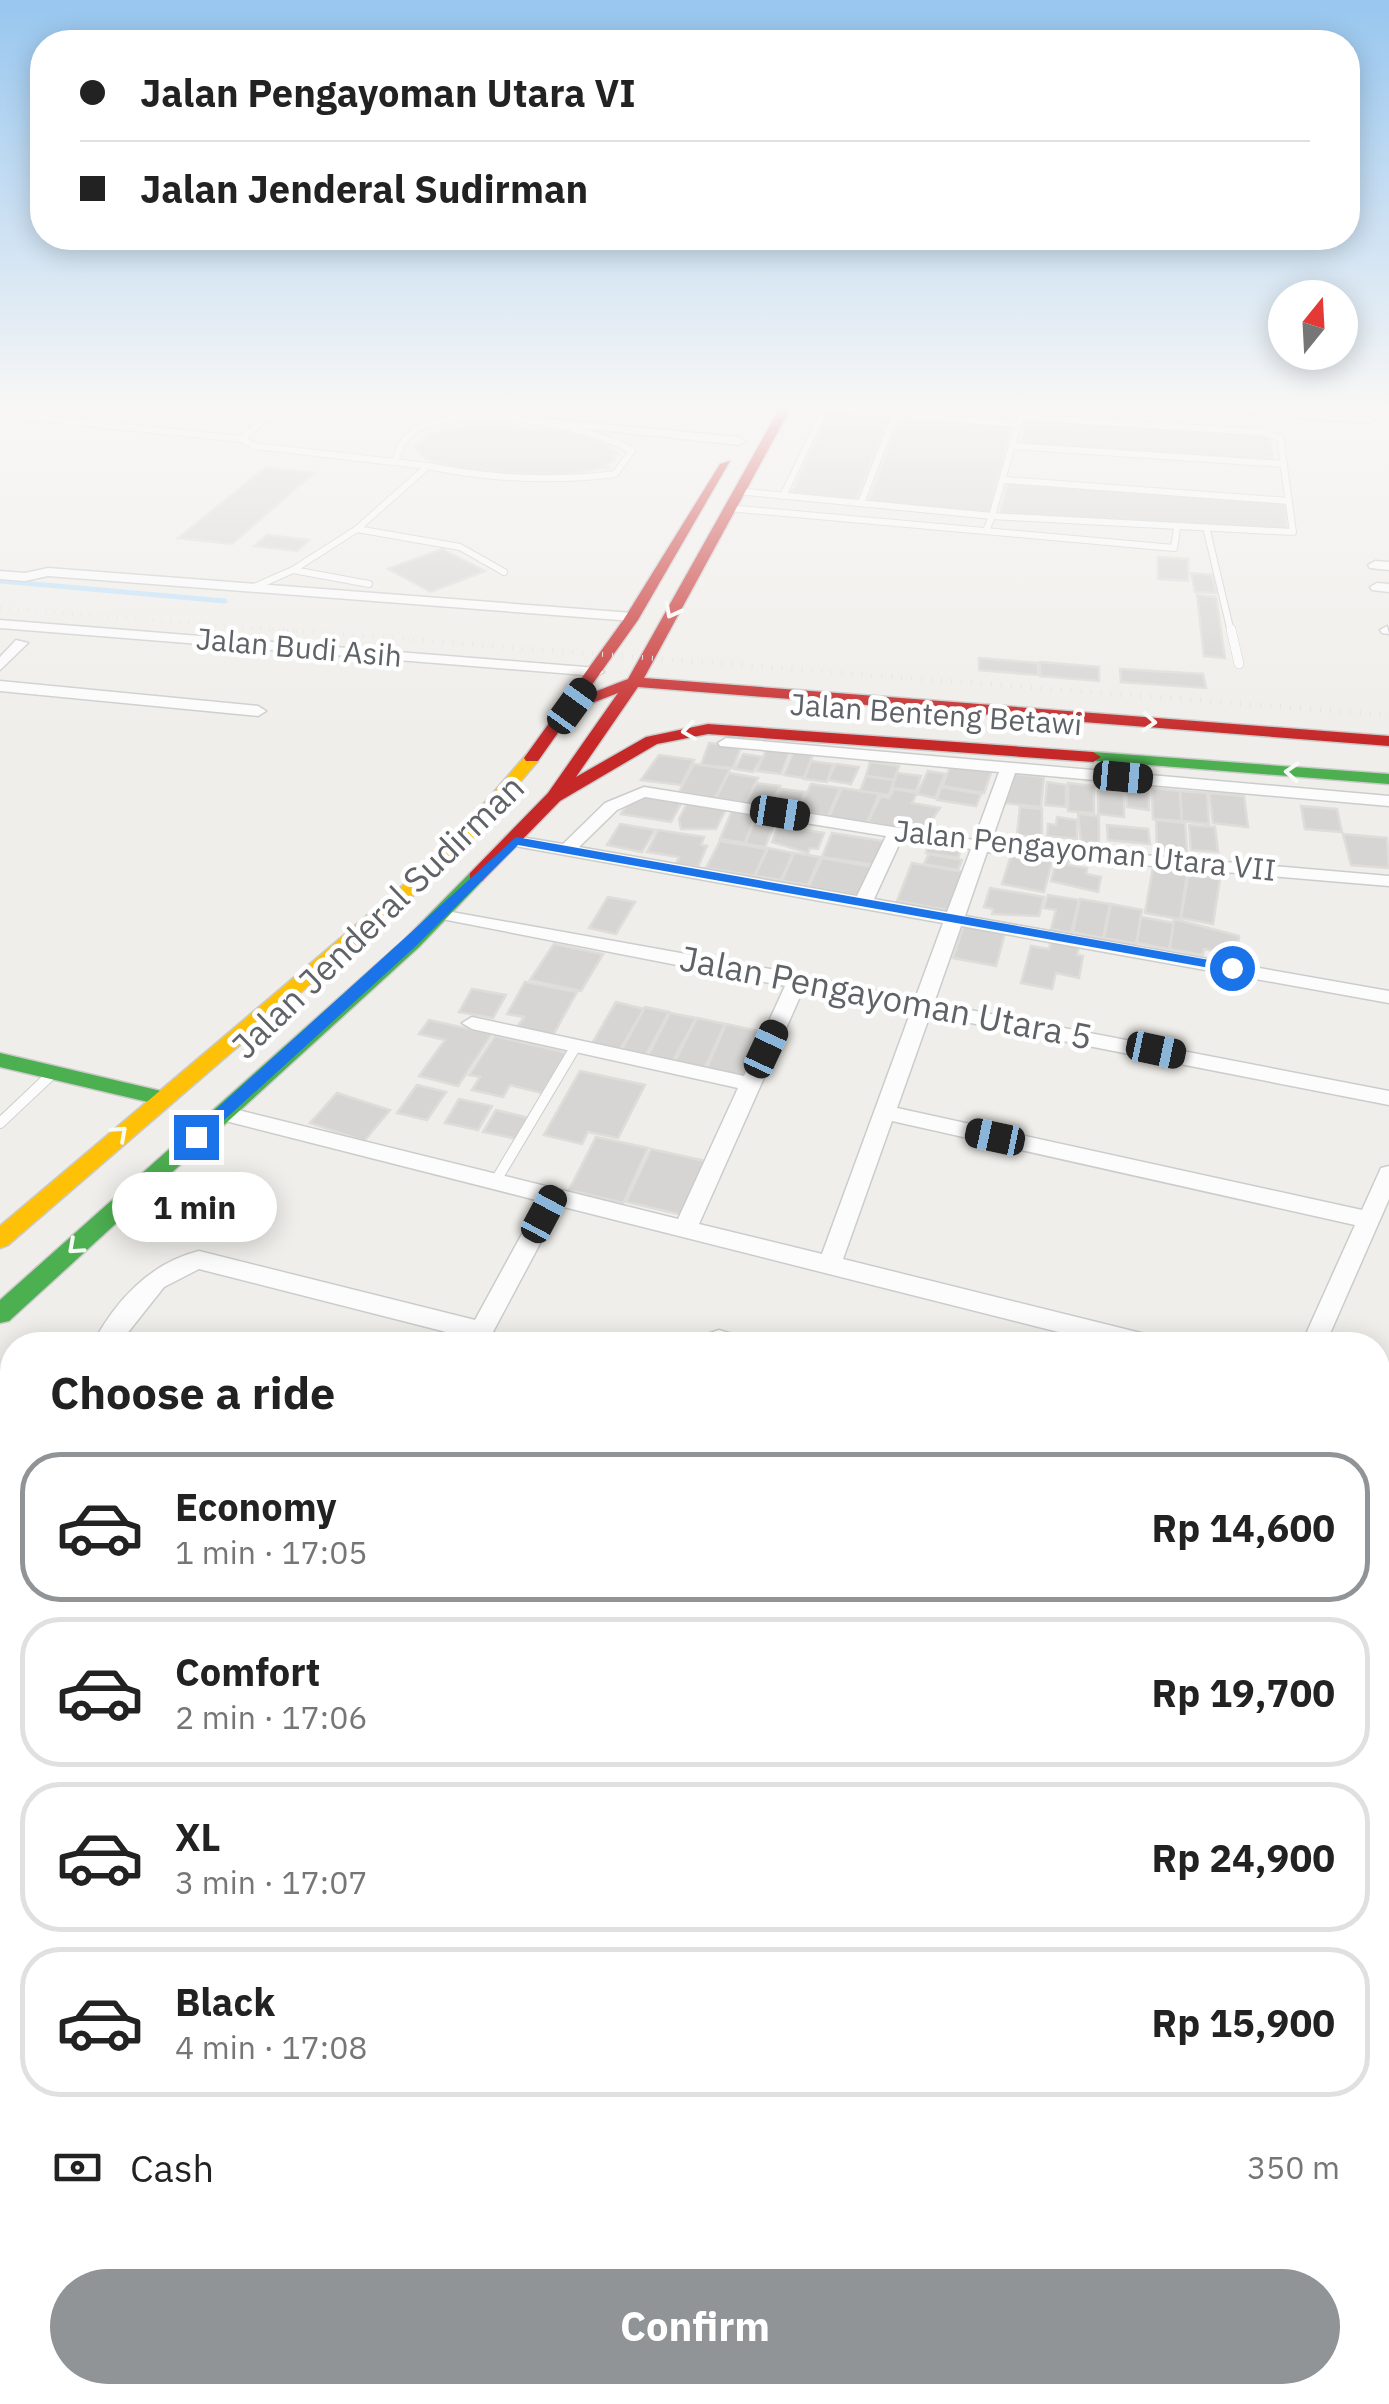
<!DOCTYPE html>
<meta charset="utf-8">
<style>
:root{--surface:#fff;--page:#f2f2f2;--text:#222;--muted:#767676;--line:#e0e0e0;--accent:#919496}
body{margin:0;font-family:"IBM Plex Sans",sans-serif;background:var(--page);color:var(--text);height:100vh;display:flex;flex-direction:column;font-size:38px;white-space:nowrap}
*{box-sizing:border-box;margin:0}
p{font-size:32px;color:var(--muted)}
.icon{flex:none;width:55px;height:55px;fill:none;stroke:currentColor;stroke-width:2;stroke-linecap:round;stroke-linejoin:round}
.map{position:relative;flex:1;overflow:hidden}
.sheet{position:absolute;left:0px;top:1332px;width:1390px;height:1072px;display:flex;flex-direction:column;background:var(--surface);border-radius:40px 40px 0 0;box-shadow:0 5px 25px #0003}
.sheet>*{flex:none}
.banner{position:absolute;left:30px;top:30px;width:1330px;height:220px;border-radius:40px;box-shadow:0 5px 25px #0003;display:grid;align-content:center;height:220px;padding:0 50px;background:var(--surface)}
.needle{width:65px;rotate:18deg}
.buttons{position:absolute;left:1268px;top:280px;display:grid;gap:20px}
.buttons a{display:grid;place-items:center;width:90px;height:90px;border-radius:50%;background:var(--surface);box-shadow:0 5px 25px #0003;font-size:50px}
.end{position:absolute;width:45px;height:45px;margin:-22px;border:12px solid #1a73e8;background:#fff;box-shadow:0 0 0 5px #fff}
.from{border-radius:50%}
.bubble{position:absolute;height:70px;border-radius:35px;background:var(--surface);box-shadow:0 5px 25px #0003;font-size:32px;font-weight:700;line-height:70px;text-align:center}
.car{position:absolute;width:30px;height:60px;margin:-30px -15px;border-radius:12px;box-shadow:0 0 8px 2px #0007;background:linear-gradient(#222 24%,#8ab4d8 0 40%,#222 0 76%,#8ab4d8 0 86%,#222 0)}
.banner b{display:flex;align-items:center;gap:35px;height:95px;font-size:38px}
.banner b+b{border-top:2px solid var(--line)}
.banner i{width:25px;height:25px;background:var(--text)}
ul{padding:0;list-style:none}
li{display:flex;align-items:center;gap:30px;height:150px;margin:0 20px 15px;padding:0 30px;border:5px solid var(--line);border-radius:40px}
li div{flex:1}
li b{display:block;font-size:38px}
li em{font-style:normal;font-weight:700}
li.current{border-color:var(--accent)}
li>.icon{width:90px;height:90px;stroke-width:1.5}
h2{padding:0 50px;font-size:45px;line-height:120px}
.pay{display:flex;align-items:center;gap:25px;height:110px;padding:0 50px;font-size:38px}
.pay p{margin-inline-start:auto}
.button{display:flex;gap:20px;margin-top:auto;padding:20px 50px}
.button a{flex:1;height:115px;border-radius:60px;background:var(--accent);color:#fff;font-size:40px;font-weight:700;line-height:115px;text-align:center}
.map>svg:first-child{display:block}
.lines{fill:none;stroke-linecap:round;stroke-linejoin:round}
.stream{stroke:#bfe0f9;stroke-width:5}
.building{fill:#d6d5d3;stroke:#deddd9;stroke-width:2.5}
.lane-far2-casing{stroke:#cbcccc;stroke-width:8}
.lane-far1-casing{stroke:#cbcccc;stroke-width:10}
.lane-casing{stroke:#cbcccc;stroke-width:12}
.street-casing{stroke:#cbcccc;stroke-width:3}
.fast-casing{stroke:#cacacb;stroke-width:3}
.slow-casing{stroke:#cacacb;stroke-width:3}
.jam-casing{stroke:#cacacb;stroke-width:3}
.lane-far2{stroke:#fdfcfc;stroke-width:6}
.lane-far1{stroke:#fdfcfc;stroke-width:9}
.lane{stroke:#fdfcfc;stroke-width:10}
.street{fill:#fdfcfc;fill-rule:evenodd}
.fast{fill:#4caf50;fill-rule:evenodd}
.slow{fill:#ffc107;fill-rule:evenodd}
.jam{fill:#c62828;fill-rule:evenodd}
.rail-far1{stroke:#e4e4e4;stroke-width:4;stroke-dasharray:1 8;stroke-linecap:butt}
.rail{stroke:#e4e4e4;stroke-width:5;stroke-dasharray:1 9;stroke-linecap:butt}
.oneway{stroke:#f6fbf6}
.route{fill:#1a73e8}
.labels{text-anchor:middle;stroke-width:9;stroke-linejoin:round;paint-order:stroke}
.far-street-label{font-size:30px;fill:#5f6368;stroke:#fff}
.street-label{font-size:35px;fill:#5f6368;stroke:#fff}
</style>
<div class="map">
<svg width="1389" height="2404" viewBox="0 0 1389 2404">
<rect width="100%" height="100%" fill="#efeeea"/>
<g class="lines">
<path class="stream" d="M0 581 225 601"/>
</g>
<g class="building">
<path d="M830 411 889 416 856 500 791 494Z"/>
<path d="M901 417 1011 425 989 514 868 502Z"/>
<path d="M1024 418 1268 435 1274 461 1023 444Z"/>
<path d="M479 425 566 431 604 443 618 454H612L615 460 603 465 607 467 555 477 462 470 425 458 414 447 430 436 427 434Z"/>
<path d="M265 468 314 473 232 544 178 538Z"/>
<path d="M1008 482 1285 503 1287 531 1000 514Z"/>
<path d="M267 535 309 540 297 551 254 546Z"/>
<path d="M442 549 485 571 431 592 388 569Z"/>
<path d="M1158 557 1188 559V581L1158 579Z"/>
<path d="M1191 573 1212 575 1216 593 1195 592Z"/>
<path d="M1197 595 1216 597 1225 658 1204 656Z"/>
<path d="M979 658 1038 663V675L979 670Z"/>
<path d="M1040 662 1099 667V681L1040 676Z"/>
<path d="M1120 669 1203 674 1206 688 1121 682Z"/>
<path d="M709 743 741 747 733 768 701 765Z"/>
<path d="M767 748 790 751 781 774 757 771Z"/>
<path d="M794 750 814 752 804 778 784 775Z"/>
<path d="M743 754 762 757 753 772 735 769Z"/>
<path d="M659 755 694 760 681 785 641 780Z"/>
<path d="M811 761 833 764 827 782 804 779Z"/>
<path d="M870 762 899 766 894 780 866 776Z"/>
<path d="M952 763 992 770 984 793 942 786Z"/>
<path d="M694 764 730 769 715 798 679 792Z"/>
<path d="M836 764 859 767 851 784 828 780Z"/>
<path d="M928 771 945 774 935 798 917 794Z"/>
<path d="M729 773 758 778 745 803 716 798Z"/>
<path d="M897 773 921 776 916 791 892 788Z"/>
<path d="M1008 773 1044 777 1041 807 1003 803Z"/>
<path d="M866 776 894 780 889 795 860 791Z"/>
<path d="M1047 782 1066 785V807L1045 805Z"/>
<path d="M756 783 780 786 770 806 746 803Z"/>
<path d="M1068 783 1094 786V813L1068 811Z"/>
<path d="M811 784 840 788 828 816 798 811Z"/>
<path d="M941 787 981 794 976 806 937 800Z"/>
<path d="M842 788 879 794 867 823 829 817Z"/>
<path d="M1152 788 1180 791 1182 821 1153 819Z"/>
<path d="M781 789 805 792 797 810 773 807Z"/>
<path d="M894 789 917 793 912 803 940 808 923 833 868 822 881 796 889 798Z"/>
<path d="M1126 789 1149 792V810L1127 807Z"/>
<path d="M1098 791 1124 793V817L1098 814Z"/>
<path d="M1180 791 1207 793 1209 824 1182 821Z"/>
<path d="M1209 793 1244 796 1248 827 1213 823Z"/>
<path d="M633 794 682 802 671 822 621 814Z"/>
<path d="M687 803 726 809 716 829H681L679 819Z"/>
<path d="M1301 806 1337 809 1342 832 1305 829Z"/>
<path d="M1020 807 1042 809V838L1017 835Z"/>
<path d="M732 811 756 814 745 843 720 839Z"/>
<path d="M757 814 777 817 765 847 745 844Z"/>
<path d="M1078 814 1099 816V853L1082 851Z"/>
<path d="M1057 817 1077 820V839L1047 836 1048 824 1056 825Z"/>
<path d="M781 819 790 821 787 827 824 833 818 849 810 848 808 853 772 842Z"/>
<path d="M1156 820 1185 823 1187 852 1157 850Z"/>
<path d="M620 824 655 830 642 852 607 845Z"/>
<path d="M1107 825 1148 829 1150 844 1108 840Z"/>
<path d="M1189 825 1215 827 1218 852 1191 850Z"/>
<path d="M658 830 704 837 701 845 707 846 698 867 676 864 679 857 647 852Z"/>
<path d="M832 833 883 841 874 865 822 857Z"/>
<path d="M1343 834 1387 838 1389 868 1351 865Z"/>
<path d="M720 841 767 849 754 876 706 868Z"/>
<path d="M930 841 962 847 958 858 926 853Z"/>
<path d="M768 848 793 853 781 880 755 876Z"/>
<path d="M1012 852 1053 859 1044 892 1002 884Z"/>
<path d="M794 853 820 857 808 885 782 881Z"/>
<path d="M929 854 962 860 958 870 924 864Z"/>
<path d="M1057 857 1069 859 1068 865 1087 868 1086 874 1101 877 1098 892 1051 881Z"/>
<path d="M822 858 873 867 862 896 809 887Z"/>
<path d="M1154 862 1188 868 1180 919 1145 913Z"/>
<path d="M912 863 970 873 957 912 897 901Z"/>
<path d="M1190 866 1221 872 1213 924 1181 918Z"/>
<path d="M990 888 1044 897 1039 916 992 914 993 909 984 907Z"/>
<path d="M1048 895 1079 900 1071 933 1051 929 1056 910 1044 908Z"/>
<path d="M608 897 635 902 616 934 589 928Z"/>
<path d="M1080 899 1110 904 1103 938 1073 932Z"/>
<path d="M1111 904 1142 910 1136 944 1104 938Z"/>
<path d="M1141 917 1174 923 1169 949 1137 943Z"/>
<path d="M1174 919 1239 936 1237 962 1224 960 1225 953 1204 949 1203 955 1170 949Z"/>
<path d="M964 925 1005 933 996 966 953 958Z"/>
<path d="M1051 941 1079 946 1077 955 1083 956 1079 978 1056 973 1052 989 1021 983 1031 946 1049 949Z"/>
<path d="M554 944 603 954 581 991 530 980Z"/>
<path d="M525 982 577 992 551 1039 517 1027 524 1017 507 1014Z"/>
<path d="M472 989 506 995 493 1018 459 1012Z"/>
<path d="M616 1002 644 1009 618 1053 590 1047Z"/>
<path d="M645 1007 669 1012 644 1058 620 1053Z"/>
<path d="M670 1013 696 1018 671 1064 647 1058Z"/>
<path d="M697 1018 725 1024 703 1072 673 1065Z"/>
<path d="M429 1020 492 1034 458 1086 419 1076 445 1040 419 1034Z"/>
<path d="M726 1024 763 1032 742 1080 705 1072Z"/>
<path d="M495 1036 567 1053 542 1093 510 1085 503 1097 472 1090 480 1077 469 1075Z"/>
<path d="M580 1071 645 1085 618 1138 588 1132 582 1144 544 1135Z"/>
<path d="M417 1085 446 1092 427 1120 397 1113Z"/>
<path d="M337 1093 390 1110 364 1141 310 1123Z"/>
<path d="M459 1099 492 1106 478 1130 445 1123Z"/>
<path d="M496 1110 529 1118 517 1139 483 1132Z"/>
<path d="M596 1137 648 1148 623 1203 569 1190Z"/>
<path d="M651 1149 705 1161 683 1215 626 1202Z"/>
</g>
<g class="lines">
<defs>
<g id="lane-far2">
<path d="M353 404 465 414"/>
<path d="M763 404 1017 424"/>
<path d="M0 414 241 439 255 446 428 466"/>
<path d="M1020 417 1261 432 1280 438 1293 532 992 516Z"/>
<path d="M241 439 283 404"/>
<path d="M1014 446 1284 464"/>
<path d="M1005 480 1289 501"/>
<path d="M737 491 992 516"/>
<path d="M783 496 825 409"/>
<path d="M861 503 895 415"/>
<path d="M728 508 1174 548 1177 528"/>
<path d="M357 529 428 466C491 479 552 482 615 474L632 451C591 424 458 402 415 430 404 438 398 449 395 462"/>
<path d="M986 531 992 516"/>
<path d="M1207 531 1231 632"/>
<path d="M293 570 369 584"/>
<path d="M252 588 293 570 357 529 460 547 504 572"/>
</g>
<path id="lane-far1" d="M1231 629 1239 664"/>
<g id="lane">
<path d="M0 1123 53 1073"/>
<path d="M495 1182 576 1046"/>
</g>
<g id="street">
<path d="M980 404H991L986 414 976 412Z"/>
<path d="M1241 408 1368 417 1374 420 1368 423 1237 413Z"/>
<path d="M548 419 739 437 745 441 739 445 544 424Z"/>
<path d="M1375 561 1389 562V570L1370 568 1368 565Z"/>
<path d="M48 568 633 613 640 617 633 621 48 576 25 581 0 579V571L25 573Z"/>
<path d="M1377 583 1389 584V592L1372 590 1370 587Z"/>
<path d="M0 620 597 668 604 672 597 676 0 628Z"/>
<path d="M1387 626 1389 634 1382 633 1380 630Z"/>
<path d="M16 640 28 643 0 670V657Z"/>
<path d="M0 681 258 706 266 711 258 716 0 691Z"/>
<path d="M726 738 1389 796V806L1015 773 991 842 1389 876V886L987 852 965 916 1389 991V1003L961 926 934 1003 1389 1091V1105L930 1015 897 1108 1362 1210 1381 1168 1389 1166V1199L1325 1345H1301L1355 1225 892 1121 843 1259 1149 1335 1158 1338 1161 1345H1110L560 1206 486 1345H464L466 1337 199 1269 164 1287 118 1345H92C115 1301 150 1263 199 1251L475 1320 540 1201 214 1118 211 1113 222 1106 678 1219 738 1088 472 1029 462 1023 472 1017 744 1076 785 986 442 919 433 913 435 909 798 974 915 999 943 923 515 846 506 841 515 836 563 844 605 803 644 787 974 840 999 772 720 746 718 743ZM645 797 886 836 857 896 579 847 617 810ZM902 838 971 849 947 912 874 899ZM803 990 911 1011 822 1254 699 1224Z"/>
<path d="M719 1330 745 1338 748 1345H709L707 1340 710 1333Z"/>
<path d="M0 1383 12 1387V1407L0 1403Z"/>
<path d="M1378 1392 1389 1395V1415L1378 1412Z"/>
<path d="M1378 1560 1389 1564V1590L1378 1585Z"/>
<path d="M0 1598 12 1602V1628L0 1624Z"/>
<path d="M0 1887 12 1892V1924L0 1919Z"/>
<path d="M12 2036V2073L0 2078V2041Z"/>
<path d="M1389 2057V2126L1378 2131V2061Z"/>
<path d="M1378 2272 1389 2277V2318L1378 2313Z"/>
<path d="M561 2392H601L597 2404H557Z"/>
<path d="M831 2392H870L866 2404H826Z"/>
<path d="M1187 2392H1236L1241 2404H1191Z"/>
<path d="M1276 2392H1316L1312 2404H1272Z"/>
</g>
<g id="fast">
<path d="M1093 752 1389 774V784L1087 760V754Z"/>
<path d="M476 872 485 877 482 881 419 947 9 1321 0 1323V1300L405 939 470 873Z"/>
<path d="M0 1053 161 1091 172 1098 161 1105 0 1067Z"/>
</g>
<path id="slow" d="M532 753 538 755V761L452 862 8 1245 0 1248V1226L440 854 526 755Z"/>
<path id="jam" d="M782 404H793L644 678 1389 736V746L638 687 576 777 646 737 708 724 1093 752 1101 757 1093 762 708 734 657 744 560 801 482 881H470V873L548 793 618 693 574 710 538 761H526L524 758 624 619 720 464 730 461 638 620 584 696 628 679Z"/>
</defs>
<use href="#lane-far2" class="lane-far2-casing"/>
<use href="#lane-far1" class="lane-far1-casing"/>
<use href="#lane" class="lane-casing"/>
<use href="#street" class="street-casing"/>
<use href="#fast" class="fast-casing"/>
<use href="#slow" class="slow-casing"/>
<use href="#jam" class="jam-casing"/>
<use href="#lane-far2" class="lane-far2"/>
<use href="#lane-far1" class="lane-far1"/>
<use href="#lane" class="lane"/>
<use href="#street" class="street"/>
<use href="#fast" class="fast"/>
<use href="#slow" class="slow"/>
<use href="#jam" class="jam"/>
<path class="rail-far1" d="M0 608 305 632"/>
<path class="rail" d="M273 629 1389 715"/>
</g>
<defs><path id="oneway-chevron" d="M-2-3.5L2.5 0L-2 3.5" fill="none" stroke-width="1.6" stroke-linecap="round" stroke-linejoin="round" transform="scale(2.5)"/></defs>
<g class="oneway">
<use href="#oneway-chevron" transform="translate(672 611) rotate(118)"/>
<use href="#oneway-chevron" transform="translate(1149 722) rotate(4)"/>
<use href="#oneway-chevron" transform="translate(689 731) rotate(172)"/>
<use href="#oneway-chevron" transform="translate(1292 772) rotate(-176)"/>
<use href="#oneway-chevron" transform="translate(120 1133) rotate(-42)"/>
<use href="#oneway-chevron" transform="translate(75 1247) rotate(138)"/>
</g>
<linearGradient id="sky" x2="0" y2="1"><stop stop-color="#97c6ef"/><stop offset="0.55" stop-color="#f8f7f6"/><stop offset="1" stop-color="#f8f7f6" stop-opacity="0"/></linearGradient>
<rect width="1389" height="740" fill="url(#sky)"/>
<path class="route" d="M516 837 1232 964 1239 968 1232 972 518 845 416 946 201 1141H190V1133Z"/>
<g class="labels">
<g class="far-street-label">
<text transform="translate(299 648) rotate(5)" y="10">Jalan Budi Asih</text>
<text transform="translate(936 715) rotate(4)" y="10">Jalan Benteng Betawi</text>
<text transform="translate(1085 851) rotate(6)" y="10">Jalan Pengayoman Utara VII</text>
</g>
<g class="street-label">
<text transform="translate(378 917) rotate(-44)" y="12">Jalan Jenderal Sudirman</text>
<text transform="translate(886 998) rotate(11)" y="12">Jalan Pengayoman Utara 5</text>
</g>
</g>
</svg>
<div class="buttons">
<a><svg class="needle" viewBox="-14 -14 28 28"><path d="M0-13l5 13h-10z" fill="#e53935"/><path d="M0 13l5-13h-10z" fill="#767676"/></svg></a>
</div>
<i class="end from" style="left:1232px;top:968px"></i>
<i class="end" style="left:196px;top:1137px"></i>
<div class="bubble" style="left:112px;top:1172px;width:165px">1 min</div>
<i class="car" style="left:572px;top:706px;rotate:36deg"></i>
<i class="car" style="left:1123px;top:777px;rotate:95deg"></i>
<i class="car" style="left:780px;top:813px;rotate:99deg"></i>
<i class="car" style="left:766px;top:1049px;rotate:25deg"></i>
<i class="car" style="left:1156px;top:1050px;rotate:102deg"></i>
<i class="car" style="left:995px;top:1137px;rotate:282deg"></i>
<i class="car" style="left:544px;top:1214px;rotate:28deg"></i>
<div class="banner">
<b><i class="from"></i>Jalan Pengayoman Utara VI</b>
<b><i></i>Jalan Jenderal Sudirman</b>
</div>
<section class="sheet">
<h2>Choose a ride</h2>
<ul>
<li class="current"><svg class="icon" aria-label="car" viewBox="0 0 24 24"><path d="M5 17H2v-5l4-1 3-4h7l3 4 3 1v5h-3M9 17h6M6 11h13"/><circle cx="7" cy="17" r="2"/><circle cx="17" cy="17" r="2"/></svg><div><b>Economy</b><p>1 min · 17:05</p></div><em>Rp 14,600</em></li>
<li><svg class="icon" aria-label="car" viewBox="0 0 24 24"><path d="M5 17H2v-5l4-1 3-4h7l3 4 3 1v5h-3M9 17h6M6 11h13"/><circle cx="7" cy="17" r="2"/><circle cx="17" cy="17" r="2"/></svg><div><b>Comfort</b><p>2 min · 17:06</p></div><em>Rp 19,700</em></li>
<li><svg class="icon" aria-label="car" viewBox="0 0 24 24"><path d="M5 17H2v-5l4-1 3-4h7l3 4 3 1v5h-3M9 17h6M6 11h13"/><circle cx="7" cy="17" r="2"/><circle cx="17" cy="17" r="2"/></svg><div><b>XL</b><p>3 min · 17:07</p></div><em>Rp 24,900</em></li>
<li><svg class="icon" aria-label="car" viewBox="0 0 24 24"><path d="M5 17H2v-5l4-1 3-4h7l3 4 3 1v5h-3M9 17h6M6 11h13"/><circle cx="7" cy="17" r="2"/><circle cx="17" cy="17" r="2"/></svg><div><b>Black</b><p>4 min · 17:08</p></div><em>Rp 15,900</em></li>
</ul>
<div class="pay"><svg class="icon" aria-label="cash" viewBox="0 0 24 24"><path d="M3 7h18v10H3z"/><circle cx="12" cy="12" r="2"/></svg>Cash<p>350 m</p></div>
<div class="button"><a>Confirm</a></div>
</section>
</div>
